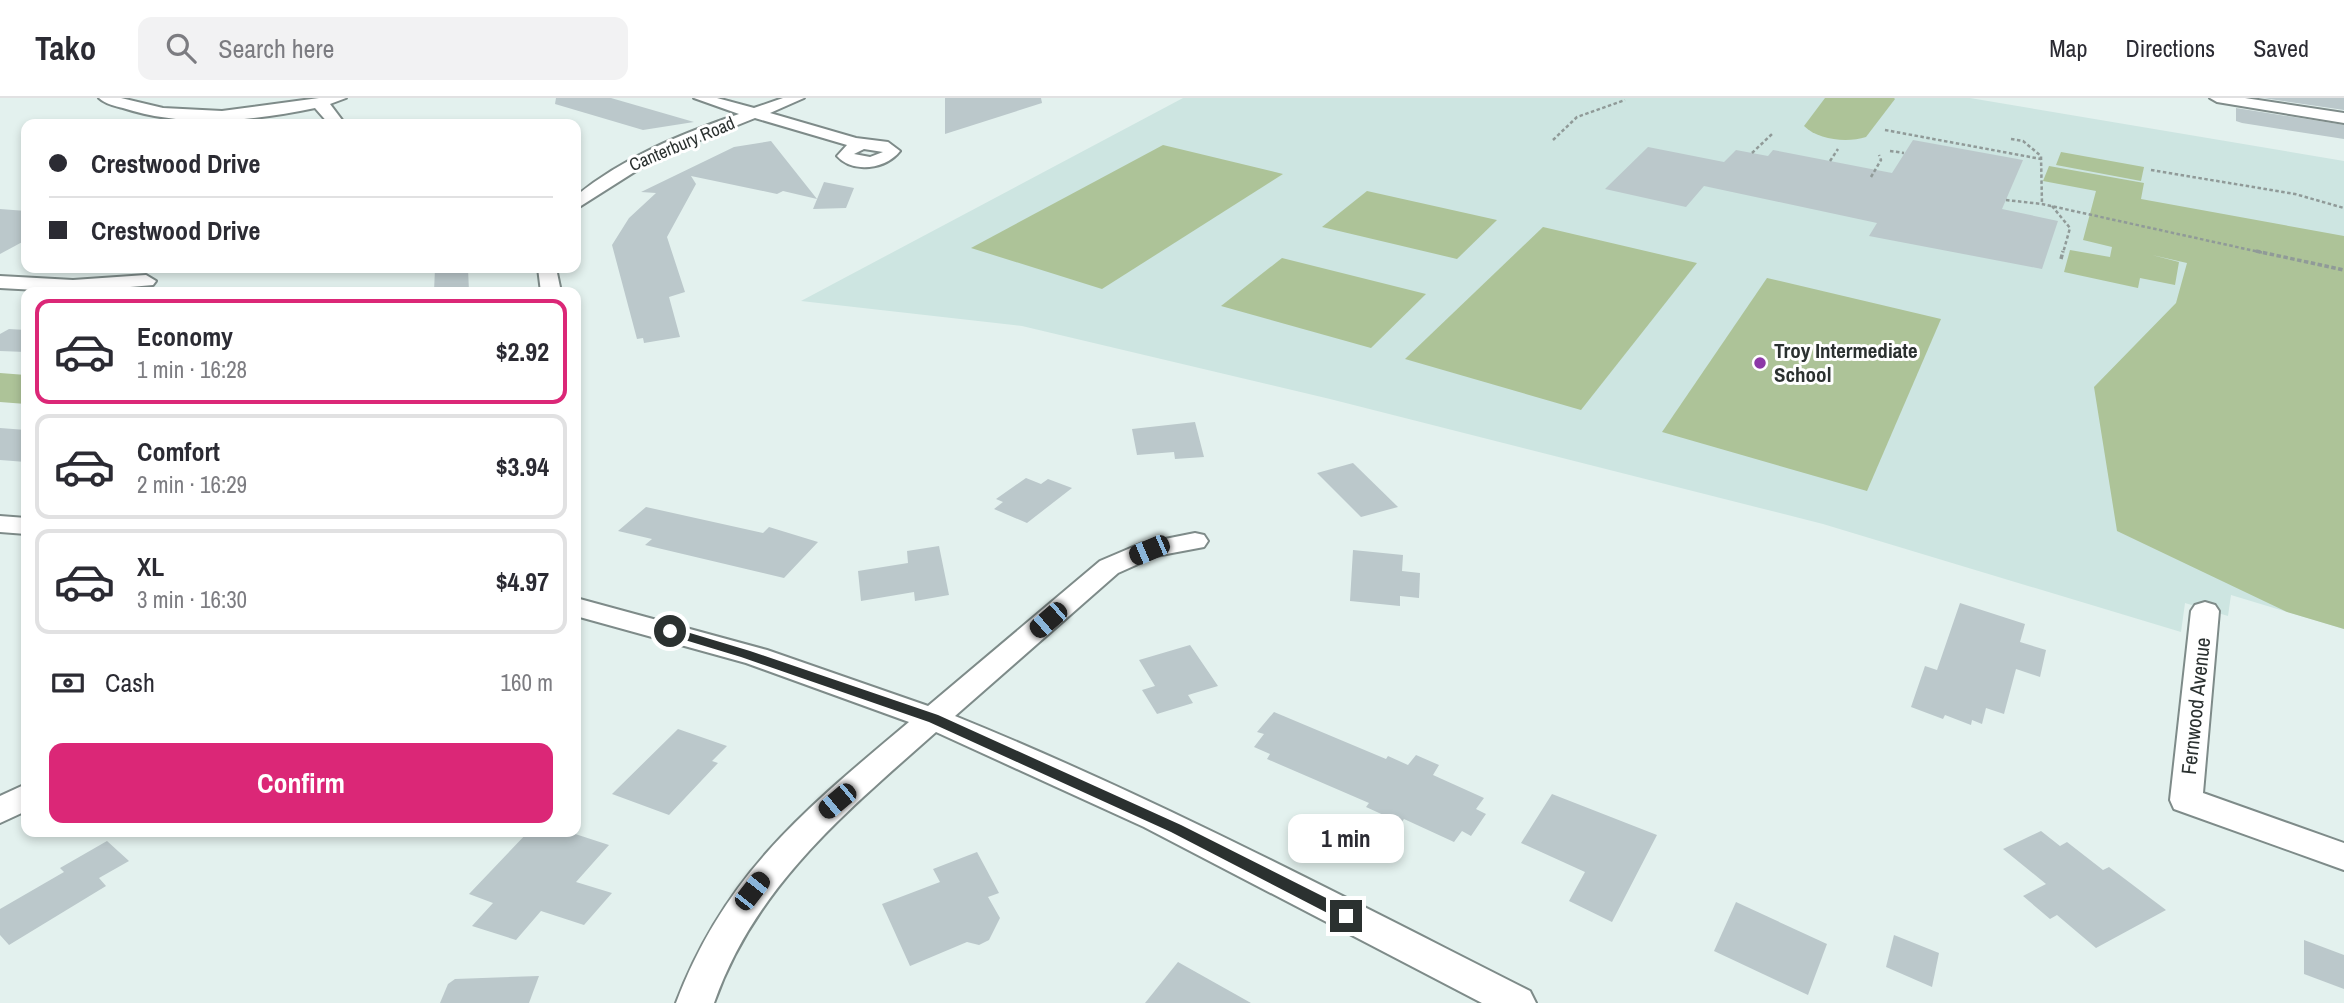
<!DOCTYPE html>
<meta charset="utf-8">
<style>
:root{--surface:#fff;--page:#f2f2f3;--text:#2b2b33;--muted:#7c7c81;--line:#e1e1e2;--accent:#db2777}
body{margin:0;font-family:"Archivo Narrow",sans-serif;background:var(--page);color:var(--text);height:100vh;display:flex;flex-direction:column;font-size:26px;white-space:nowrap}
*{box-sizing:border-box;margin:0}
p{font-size:23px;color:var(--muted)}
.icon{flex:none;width:38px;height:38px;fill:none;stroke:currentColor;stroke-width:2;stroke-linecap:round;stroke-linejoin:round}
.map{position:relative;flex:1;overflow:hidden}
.drawer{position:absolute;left:21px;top:189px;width:560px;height:550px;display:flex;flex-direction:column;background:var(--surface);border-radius:14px;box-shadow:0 4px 10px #0003}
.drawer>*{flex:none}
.guide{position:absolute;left:21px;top:21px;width:560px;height:154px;border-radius:14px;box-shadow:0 4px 10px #0003;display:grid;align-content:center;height:154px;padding:0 28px;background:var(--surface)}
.end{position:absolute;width:32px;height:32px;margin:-16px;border:9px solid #2b3130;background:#fff;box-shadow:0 0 0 4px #fff}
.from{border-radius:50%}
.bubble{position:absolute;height:49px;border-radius:14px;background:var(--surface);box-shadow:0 4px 10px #0003;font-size:23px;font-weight:700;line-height:49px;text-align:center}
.car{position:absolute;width:21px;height:42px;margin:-21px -10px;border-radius:9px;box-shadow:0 0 5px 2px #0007;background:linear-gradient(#222 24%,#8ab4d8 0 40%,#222 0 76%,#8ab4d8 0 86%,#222 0)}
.guide b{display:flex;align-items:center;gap:24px;height:66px;font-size:26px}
.guide b+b{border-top:2px solid var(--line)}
.guide i{width:18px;height:18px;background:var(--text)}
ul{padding:12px 0 0;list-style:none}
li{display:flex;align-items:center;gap:21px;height:105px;margin:0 14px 10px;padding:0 14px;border:4px solid var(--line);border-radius:14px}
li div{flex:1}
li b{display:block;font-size:26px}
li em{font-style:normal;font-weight:700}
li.active{border-color:var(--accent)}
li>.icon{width:63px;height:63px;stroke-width:1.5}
.pay{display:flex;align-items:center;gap:18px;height:77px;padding:0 28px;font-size:26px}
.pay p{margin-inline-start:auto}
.primary-button{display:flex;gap:14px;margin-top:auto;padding:14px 28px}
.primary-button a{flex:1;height:80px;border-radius:14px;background:var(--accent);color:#fff;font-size:28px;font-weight:700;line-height:80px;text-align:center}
header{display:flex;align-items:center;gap:42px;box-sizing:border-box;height:98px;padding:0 35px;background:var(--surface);border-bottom:2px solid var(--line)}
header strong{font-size:33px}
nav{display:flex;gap:38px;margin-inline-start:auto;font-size:24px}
.search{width:490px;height:63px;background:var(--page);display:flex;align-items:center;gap:18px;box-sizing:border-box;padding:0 24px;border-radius:14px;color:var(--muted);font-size:26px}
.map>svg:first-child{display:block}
.built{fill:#cde5e1}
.green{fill:#adc398}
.building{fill:#bbc8cb}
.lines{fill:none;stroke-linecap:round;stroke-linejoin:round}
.minor-casing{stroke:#7e8b89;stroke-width:4}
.path-far1{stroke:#909a98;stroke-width:2.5;stroke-dasharray:3.5 2.5;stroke-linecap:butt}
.path{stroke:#909a98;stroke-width:3.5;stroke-dasharray:4.5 2.5;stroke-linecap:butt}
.minor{fill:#fff;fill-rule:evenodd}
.route{fill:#2b3130}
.poi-dot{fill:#8c38a6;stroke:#fff;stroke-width:2.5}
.labels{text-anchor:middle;stroke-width:6;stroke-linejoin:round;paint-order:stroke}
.far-street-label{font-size:18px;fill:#2b3130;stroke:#fff}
.poi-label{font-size:21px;font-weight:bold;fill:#2b3130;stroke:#fff;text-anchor:start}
.street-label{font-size:21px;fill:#2b3130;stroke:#fff}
</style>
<header>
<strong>Tako</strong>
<div class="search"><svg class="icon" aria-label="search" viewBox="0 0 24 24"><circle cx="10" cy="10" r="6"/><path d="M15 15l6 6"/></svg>Search here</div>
<nav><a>Map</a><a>Directions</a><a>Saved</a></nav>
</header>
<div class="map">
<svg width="2344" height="905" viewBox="0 0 2344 905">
<rect width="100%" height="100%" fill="#e3f1ee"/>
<path class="built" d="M1183 0H1970L2344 63V531L2231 497 2228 518 2185 505 2181 534 1823 426 1330 301 1022 228 801 203Z"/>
<g class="green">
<path d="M1825 0H1894L1895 1 1866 39C1847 45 1818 42 1804 28Z"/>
<path d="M1163 47 1283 76 1102 191 971 150Z"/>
<path d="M2061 54 2144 69 2141 83 2056 67Z"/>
<path d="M2049 68 2144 85 2141 101 2344 138V531L2287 514 2117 433 2094 289 2176 205 2187 165 2152 157 2179 164 2175 187 2140 180 2138 190 2064 174 2070 152 2110 159 2112 149 2083 142 2096 93 2043 83Z"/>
<path d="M1367 93 1497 122 1457 161 1322 129Z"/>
<path d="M1543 129 1697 165 1581 312 1405 261Z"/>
<path d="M1282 160 1426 196 1371 250 1221 208Z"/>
<path d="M1767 180 1941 221 1867 393 1662 334Z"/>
<path d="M0 275 26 277V306L0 304Z"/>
</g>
<g class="building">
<path d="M556 0H611L694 24 643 32 555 6Z"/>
<path d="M945 0H1041L1042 5 945 36Z"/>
<path d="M2263 0H2344V12Z"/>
<path d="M2236 10 2344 27V41L2242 25 2236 23Z"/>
<path d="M1913 42 2023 62 2002 111 2058 123 2042 171 1869 138 1877 125 1704 88 1686 109 1605 91 1648 49 1724 64 1736 52 1768 58 1773 52 1892 75Z"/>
<path d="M771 43 817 101 783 93 777 96 691 78 696 86 667 139 685 194 669 199 680 239 644 245 643 240 637 241 612 147 629 120 656 95 641 94 734 49Z"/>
<path d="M824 84 854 90 846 110 813 111Z"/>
<path d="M0 111 26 113V142L0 156Z"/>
<path d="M435 170H468L469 194H434Z"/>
<path d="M9 231 26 232V254L0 253V236Z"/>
<path d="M1195 324 1204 359 1175 361 1174 354 1137 357 1132 331Z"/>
<path d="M0 330 26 332V364L0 362Z"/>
<path d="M1353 365 1398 409 1361 419 1317 375Z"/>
<path d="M1026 380 1041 386 1048 381 1072 390 1027 425 994 411 1003 404 996 401Z"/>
<path d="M646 409 763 435 769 429 818 444 784 480 645 447 652 441 618 433Z"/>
<path d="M939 448 949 497 915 503 914 494 861 503 858 473 908 465 907 453Z"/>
<path d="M1353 452 1403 457 1402 473 1420 475 1419 500 1400 498V508L1350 503Z"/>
<path d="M1960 505 2025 526 2020 544 2046 552 2040 579 2016 571 2004 616 1986 610 1982 626 1972 622 1971 627 1945 617 1943 621 1911 609 1925 568 1937 572Z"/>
<path d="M1190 547 1218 588 1188 597 1193 605 1157 616 1142 592 1155 588 1139 562Z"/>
<path d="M1274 614 1386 661 1388 658 1408 667 1416 657 1439 667 1433 677 1484 700 1476 711 1486 716 1471 738 1462 733 1454 744 1404 721 1401 725 1366 709 1369 705 1267 661 1270 656 1254 649 1264 636 1257 634Z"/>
<path d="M678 631 727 648 712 663 718 665 669 717 612 696Z"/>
<path d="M1552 696 1657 737 1612 824 1569 803 1585 774 1521 745Z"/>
<path d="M529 733H566L609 747 576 784 612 795 584 827 541 813 516 842 472 828 493 805 469 796Z"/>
<path d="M2041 733 2060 748 2067 744 2103 772 2109 769 2166 812 2096 850 2057 817 2050 821 2023 798 2046 786 2003 751Z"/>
<path d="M107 743 129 763 99 780 106 788 9 847 0 837V811L64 774 60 770Z"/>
<path d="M977 754 999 795 988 799 1000 820 989 842 979 847 967 844 910 868 882 806 940 784 933 771Z"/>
<path d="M1736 804 1827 846 1808 897 1714 853Z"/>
<path d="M1894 837 1939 855 1932 889 1886 869Z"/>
<path d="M2304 842 2344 857V891L2304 876Z"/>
<path d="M1178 864 1251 905H1145Z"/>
<path d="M539 878 529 905H440L448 886 455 881Z"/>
</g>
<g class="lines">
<defs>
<g id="minor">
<path d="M99 0H121L163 10 222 13 319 0H346L330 6 345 26H329L315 10C253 23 184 30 123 10 115 8 105 6 99 0Z"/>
<path d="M694 0H717L754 10 783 0H804L770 15 856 40 888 44 900 53C886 71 853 76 837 58L847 47 755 20 658 59 576 111V98C624 59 681 36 739 16ZM864 51 883 54 870 59 854 56Z"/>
<path d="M2210 0H2245L2344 15V25L2217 4Z"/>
<path d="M538 170H556L561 194H541Z"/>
<path d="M146 177 156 183 153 187 73 194 0 190V178L73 182Z"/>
<path d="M0 418 26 420V436L0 434Z"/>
<path d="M1195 435 1204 437 1208 443 1204 449 1156 458 1118 475 955 618C1152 698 1340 797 1530 893L1536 905H1482L1144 729 936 634C846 714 755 788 714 905H676C725 775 807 710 909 624L746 565 576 518V500L767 552 928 608 1100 463 1140 446Z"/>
<path d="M2205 504 2215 507 2219 513 2203 695 2344 745V772L2174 711 2170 702 2191 513 2195 507Z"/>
<path d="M26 686V713L0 725V698Z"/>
</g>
</defs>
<use href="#minor" class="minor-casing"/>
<g class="path-far1">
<path d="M1885 32 2041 61"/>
<path d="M2011 41 2023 43 2041 58 2042 106"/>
<path d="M1553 42 1577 19 1625 2"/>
<path d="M1890 53 1904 55"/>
<path d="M1752 55 1772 36"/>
<path d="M1830 63 1838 51"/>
<path d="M2151 72 2295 96 2344 110"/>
<path d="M1871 79 1881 62 1879 57"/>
<path d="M2006 102 2042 106 2264 155"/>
<path d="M2052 108 2070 130 2063 155"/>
</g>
<g class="path">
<path d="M2256 153 2344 172"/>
<path d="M2061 161 2063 153"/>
</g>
<use href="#minor" class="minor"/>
</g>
<path class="route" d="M670 529 750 553 938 617 1181 727 1352 813 1354 818 1346 824 1341 822 1171 734 929 624 741 559 665 536V531Z"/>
<circle class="poi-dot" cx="1760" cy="265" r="7"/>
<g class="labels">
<g class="far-street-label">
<text transform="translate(682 46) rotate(-23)" y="6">Canterbury Road</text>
</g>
<g class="poi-label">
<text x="1774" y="260">Troy Intermediate<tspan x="1774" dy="24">School</tspan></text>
</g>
<g class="street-label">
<text transform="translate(2196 608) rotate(-84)" y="7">Fernwood Avenue</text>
</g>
</g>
</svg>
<i class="end from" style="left:670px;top:533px"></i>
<i class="end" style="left:1346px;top:818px"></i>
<div class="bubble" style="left:1288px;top:716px;width:116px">1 min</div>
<i class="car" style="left:1149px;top:452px;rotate:247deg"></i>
<i class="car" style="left:1048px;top:522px;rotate:229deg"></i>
<i class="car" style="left:837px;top:703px;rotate:230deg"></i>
<i class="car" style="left:752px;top:793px;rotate:38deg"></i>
<div class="guide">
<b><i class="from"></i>Crestwood Drive</b>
<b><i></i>Crestwood Drive</b>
</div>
<section class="drawer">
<ul>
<li class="active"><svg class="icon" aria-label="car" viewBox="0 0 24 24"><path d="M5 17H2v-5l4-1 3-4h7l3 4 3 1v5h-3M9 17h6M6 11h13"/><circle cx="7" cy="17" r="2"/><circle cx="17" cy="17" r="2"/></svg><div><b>Economy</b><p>1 min · 16:28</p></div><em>$2.92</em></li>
<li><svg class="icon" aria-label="car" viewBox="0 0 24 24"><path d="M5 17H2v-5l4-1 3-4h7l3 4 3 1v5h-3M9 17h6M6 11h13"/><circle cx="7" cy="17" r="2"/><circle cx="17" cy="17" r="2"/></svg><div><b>Comfort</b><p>2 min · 16:29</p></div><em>$3.94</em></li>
<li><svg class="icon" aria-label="car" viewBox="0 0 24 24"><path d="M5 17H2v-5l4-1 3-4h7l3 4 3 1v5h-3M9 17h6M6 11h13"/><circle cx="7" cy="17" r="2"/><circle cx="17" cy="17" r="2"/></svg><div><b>XL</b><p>3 min · 16:30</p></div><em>$4.97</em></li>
</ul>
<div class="pay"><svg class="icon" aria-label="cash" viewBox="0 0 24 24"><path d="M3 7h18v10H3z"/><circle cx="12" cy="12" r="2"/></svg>Cash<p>160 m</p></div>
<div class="primary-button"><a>Confirm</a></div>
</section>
</div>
